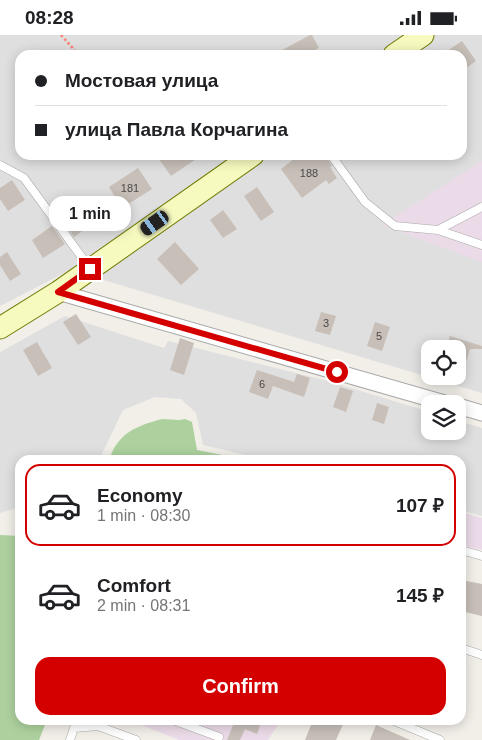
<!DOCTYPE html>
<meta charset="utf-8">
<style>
:root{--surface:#fff;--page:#f2f2f2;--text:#202124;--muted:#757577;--line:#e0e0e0;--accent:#d40000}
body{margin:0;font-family:Helvetica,sans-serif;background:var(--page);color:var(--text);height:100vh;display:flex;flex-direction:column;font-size:19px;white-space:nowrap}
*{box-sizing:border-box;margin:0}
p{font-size:16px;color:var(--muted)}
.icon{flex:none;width:28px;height:28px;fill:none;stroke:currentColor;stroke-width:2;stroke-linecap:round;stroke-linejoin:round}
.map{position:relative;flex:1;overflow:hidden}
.panel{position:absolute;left:15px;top:420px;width:451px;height:270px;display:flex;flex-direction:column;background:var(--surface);border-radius:15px;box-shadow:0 2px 12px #0003}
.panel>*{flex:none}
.banner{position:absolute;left:15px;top:15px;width:452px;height:110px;border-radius:15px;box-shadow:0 2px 12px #0003;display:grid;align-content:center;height:110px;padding:0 20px;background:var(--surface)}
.tools{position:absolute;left:421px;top:305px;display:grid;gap:10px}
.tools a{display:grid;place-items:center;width:45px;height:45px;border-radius:10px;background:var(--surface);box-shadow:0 2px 12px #0003;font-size:25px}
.end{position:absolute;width:22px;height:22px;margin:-11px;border:6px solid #d40000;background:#fff;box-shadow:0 0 0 2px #fff}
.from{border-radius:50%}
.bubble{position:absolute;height:35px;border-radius:15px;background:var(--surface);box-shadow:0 2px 12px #0003;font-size:16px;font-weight:800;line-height:35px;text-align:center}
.car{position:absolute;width:15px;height:30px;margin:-15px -8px;border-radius:6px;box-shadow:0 0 4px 1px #0007;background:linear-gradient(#222 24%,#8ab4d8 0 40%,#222 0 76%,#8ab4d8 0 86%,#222 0)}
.banner b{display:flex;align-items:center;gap:18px;height:48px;font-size:19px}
.banner b+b{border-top:1px solid var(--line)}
.banner i{width:12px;height:12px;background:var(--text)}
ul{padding:9px 0 0;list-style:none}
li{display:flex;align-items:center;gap:15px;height:82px;margin:0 10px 8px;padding:0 10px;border:2px solid transparent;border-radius:15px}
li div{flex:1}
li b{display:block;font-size:19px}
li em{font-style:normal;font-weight:800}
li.current{border-color:var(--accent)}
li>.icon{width:45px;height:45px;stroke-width:1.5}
.action{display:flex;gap:10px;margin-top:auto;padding:10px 20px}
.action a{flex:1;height:58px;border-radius:15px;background:var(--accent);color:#fff;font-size:20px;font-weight:800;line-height:58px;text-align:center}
.status{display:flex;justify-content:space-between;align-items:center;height:35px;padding:0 25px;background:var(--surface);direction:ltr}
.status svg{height:14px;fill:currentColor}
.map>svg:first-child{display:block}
.residential{fill:#e0dfdf;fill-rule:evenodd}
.industrial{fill:#ebdbe8}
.forest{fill:#add19e}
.building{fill:#c7bfb8}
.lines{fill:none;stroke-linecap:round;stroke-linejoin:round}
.lane-casing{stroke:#a9a9a9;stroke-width:9}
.street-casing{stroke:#a9a9a9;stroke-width:17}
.secondary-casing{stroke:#707d05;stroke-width:23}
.path{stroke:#fa8072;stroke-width:2.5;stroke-dasharray:2.5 2.5;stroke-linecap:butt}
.lane{stroke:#fff;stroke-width:8}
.street{stroke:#fff;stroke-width:15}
.secondary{stroke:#f7fabf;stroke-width:21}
.route{stroke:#d40000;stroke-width:6}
.labels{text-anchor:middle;stroke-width:5;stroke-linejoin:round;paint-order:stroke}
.number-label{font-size:11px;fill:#4b4948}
</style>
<div class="status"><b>08:28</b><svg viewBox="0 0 49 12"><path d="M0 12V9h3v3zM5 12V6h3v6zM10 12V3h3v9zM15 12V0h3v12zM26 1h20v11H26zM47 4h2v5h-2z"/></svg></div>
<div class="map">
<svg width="482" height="705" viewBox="0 0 482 705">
<rect width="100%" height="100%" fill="#f2efe9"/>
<g class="residential">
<path d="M0 0H482V358L70 235 0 271ZM20 20H462V120H20ZM430 314H458V341H430Z"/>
<path d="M65 281 164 313 168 306 328 346 430 377V396H458V386L482 393V481L461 475V425H266L203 410 196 378 181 364 155 362 123 375 99 425H20V472L0 478V317Z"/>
</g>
<g class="industrial">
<path d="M482 126V227L382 190Z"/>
<path d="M461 477 482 483V515L461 510Z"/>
<path d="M129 685H281L268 705H179Z"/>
</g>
<g class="forest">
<path d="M162 384 179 385 185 384 192 387 197 415 248 425H109C118 398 136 391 162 384Z"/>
<path d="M0 500 20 501V685H47L39 705H0Z"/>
</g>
<g class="building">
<path d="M310 0H312L319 13 306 20H273Z"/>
<path d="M462 6 476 26 462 36V20H441Z"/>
<path d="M156 120H202L171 141Z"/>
<path d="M299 120H325L332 131 330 132 337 143 329 149 326 145 302 163 281 134Z"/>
<path d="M138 133 152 154 122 173 109 152Z"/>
<path d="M12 145 25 165 8 176 0 164V153Z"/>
<path d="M257 152 274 177 261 186 244 161Z"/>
<path d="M73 168 89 191 74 202 62 185 66 183 61 176Z"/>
<path d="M223 175 237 194 223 203 210 185Z"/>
<path d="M52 191 65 209 43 223 32 205Z"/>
<path d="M175 207 199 234 181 250 157 224Z"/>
<path d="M7 217 21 239 10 246 0 230V222Z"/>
<path d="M321 277 336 281 330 300 315 296Z"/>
<path d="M76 279 91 302 78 310 63 287Z"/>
<path d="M375 287 390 292 382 316 367 311Z"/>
<path d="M450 301 482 311V314H470L460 346H458V314H446Z"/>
<path d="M180 303 194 308 184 340 170 335Z"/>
<path d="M37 307 52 333 38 341 23 315Z"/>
<path d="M257 335 294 347 297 339 310 343 304 362 273 351 268 364 249 357Z"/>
<path d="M340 352 353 356 346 377 333 372Z"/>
<path d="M377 368 389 372 384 389 372 385Z"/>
<path d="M461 545 482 549V581L461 576Z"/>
<path d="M223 685H262L257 699 245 694 240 705H227L233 690Z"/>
<path d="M313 685H345L336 705H305Z"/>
<path d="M376 690 410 705H370Z"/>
</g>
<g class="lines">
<defs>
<g id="lane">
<path d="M331 120 365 167 395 191 438 195 482 210"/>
<path d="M0 130 24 143 89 232"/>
<path d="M438 195 482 172"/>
<path d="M461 515 482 521"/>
<path d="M461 613 482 620"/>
<path d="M173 685 219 702"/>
<path d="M392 685 440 705"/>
<path d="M70 705 74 693 98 691 136 705"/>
</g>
<g id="street">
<path d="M58 257 448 369"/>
<path d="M458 371 482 378"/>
</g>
<g id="secondary">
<path d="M394 20 423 0"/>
<path d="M0 293 58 257 253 120"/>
</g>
</defs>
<use href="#lane" class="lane-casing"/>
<use href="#street" class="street-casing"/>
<use href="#secondary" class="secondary-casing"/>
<path class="path" d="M61 0 79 20"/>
<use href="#lane" class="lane"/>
<use href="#street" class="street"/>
<use href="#secondary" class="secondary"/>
</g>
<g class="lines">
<path class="route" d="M90 234 58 257 337 337"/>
</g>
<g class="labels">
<g class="number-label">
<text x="309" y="142">188</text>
<text x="130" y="157">181</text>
<text x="326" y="292">3</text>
<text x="379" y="305">5</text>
<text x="262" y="353">6</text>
</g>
</g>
</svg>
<div class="tools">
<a><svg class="icon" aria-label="locate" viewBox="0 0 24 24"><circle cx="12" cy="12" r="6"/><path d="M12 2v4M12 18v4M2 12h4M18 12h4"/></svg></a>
<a><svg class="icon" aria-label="layers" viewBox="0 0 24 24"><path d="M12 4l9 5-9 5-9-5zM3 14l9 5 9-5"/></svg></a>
</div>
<i class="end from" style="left:337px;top:337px"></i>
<i class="end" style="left:90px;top:234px"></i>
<div class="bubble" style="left:49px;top:161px;width:82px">1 min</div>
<i class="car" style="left:155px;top:188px;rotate:235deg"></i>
<div class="banner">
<b><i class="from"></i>Мостовая улица</b>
<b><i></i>улица Павла Корчагина</b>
</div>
<section class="panel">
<ul>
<li class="current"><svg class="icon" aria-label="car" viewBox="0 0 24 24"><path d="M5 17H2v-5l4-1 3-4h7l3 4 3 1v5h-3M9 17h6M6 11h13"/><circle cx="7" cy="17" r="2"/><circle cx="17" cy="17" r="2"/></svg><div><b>Economy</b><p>1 min · 08:30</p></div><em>107 ₽</em></li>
<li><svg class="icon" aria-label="car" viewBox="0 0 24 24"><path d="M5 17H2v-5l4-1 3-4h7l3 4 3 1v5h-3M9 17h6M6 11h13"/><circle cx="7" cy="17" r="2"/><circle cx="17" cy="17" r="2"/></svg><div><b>Comfort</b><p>2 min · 08:31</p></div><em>145 ₽</em></li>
</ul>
<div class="action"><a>Confirm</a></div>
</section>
</div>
